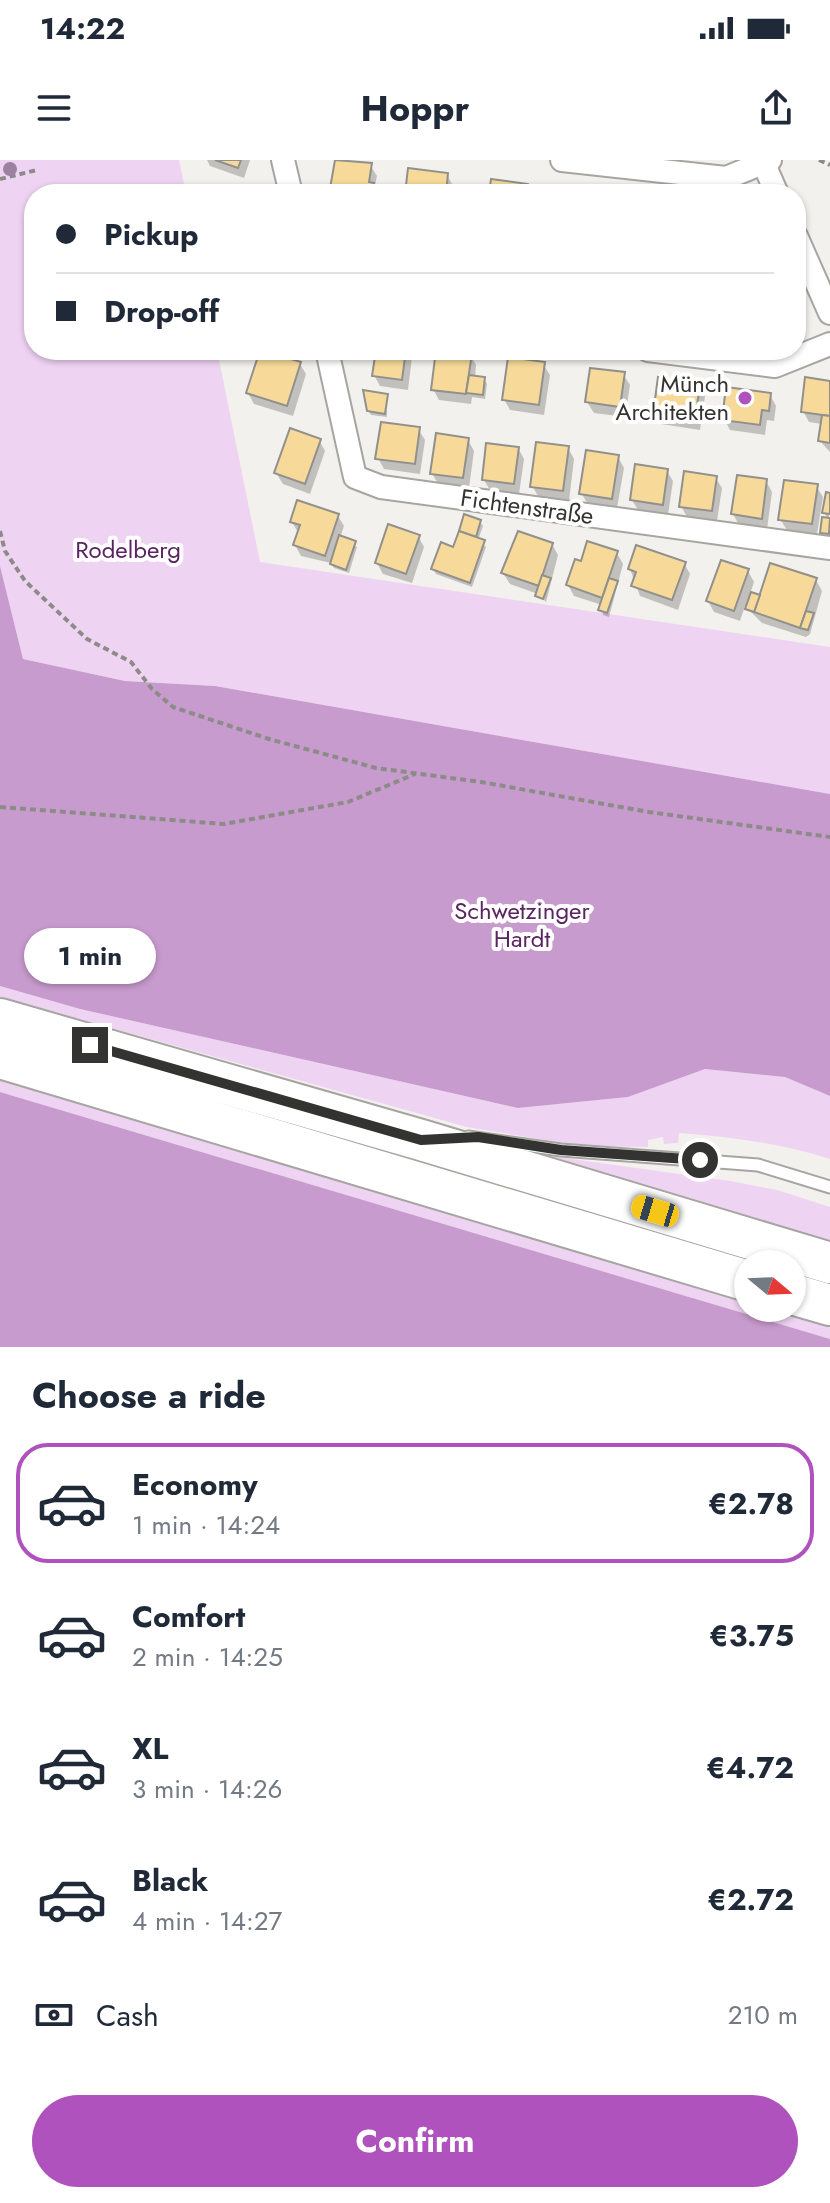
<!DOCTYPE html>
<meta charset="utf-8">
<style>
:root{--surface:#fff;--page:#f2f2f3;--text:#1f2937;--muted:#747a83;--line:#e0e1e3;--accent:#af52bd}
body{margin:0;font-family:Jost,sans-serif;background:var(--page);color:var(--text);height:100vh;display:flex;flex-direction:column;font-size:30px;white-space:nowrap}
*{box-sizing:border-box;margin:0}
p{font-size:26px;color:var(--muted)}
.icon{flex:none;width:44px;height:44px;fill:none;stroke:currentColor;stroke-width:2;stroke-linecap:round;stroke-linejoin:round}
.map{position:relative;height:1187px;overflow:hidden}
.details{display:flex;flex-direction:column;background:var(--surface);flex:1}
.details>*{flex:none}
.guide{position:absolute;left:24px;top:24px;width:782px;height:176px;border-radius:32px;box-shadow:0 2px 6px #0004;display:grid;align-content:center;height:176px;padding:0 32px;background:var(--surface)}
.needle{width:52px;rotate:109deg}
.tools{position:absolute;left:734px;top:1090px;display:grid;gap:16px}
.tools a{display:grid;place-items:center;width:72px;height:72px;border-radius:50%;background:var(--surface);box-shadow:0 2px 6px #0004;font-size:40px}
.end{position:absolute;width:36px;height:36px;margin:-18px;border:10px solid #333331;background:#fff;box-shadow:0 0 0 4px #fff}
.from{border-radius:50%}
.bubble{position:absolute;height:56px;border-radius:28px;background:var(--surface);box-shadow:0 2px 6px #0004;font-size:26px;font-weight:700;line-height:56px;text-align:center}
.car{position:absolute;width:24px;height:48px;margin:-24px -12px;border-radius:10px;box-shadow:0 0 6px 2px #0007;background:linear-gradient(#f5c518 24%,#345 0 40%,#f5c518 0 76%,#345 0 86%,#f5c518 0)}
.guide b{display:flex;align-items:center;gap:28px;height:76px;font-size:30px}
.guide b+b{border-top:2px solid var(--line)}
.guide i{width:20px;height:20px;background:var(--text)}
ul{padding:0;list-style:none}
li{display:flex;align-items:center;gap:24px;height:120px;margin:0 16px 12px;padding:0 16px;border:4px solid transparent;border-radius:32px}
li div{flex:1}
li b{display:block;font-size:30px}
li em{font-style:normal;font-weight:700}
li.selected{border-color:var(--accent)}
li>.icon{width:72px;height:72px;stroke-width:1.5}
h2{padding:0 32px;font-size:36px;line-height:96px}
.pay{display:flex;align-items:center;gap:20px;height:88px;padding:0 32px;font-size:30px}
.pay p{margin-inline-start:auto}
.primary-button{display:flex;gap:16px;margin-top:auto;padding:16px 32px}
.primary-button a{flex:1;height:92px;border-radius:48px;background:var(--accent);color:#fff;font-size:32px;font-weight:700;line-height:92px;text-align:center}
.status{display:flex;justify-content:space-between;align-items:center;height:56px;padding:0 40px;background:var(--surface);direction:ltr}
.status svg{height:22px;fill:currentColor}
header{display:flex;justify-content:space-between;align-items:center;height:104px;padding:0 32px;background:var(--surface);font-size:36px;font-weight:700}
.map>svg:first-child{display:block}
.green{fill:#efd3f3}
.forest{fill:#c89bce}
.shadow{fill:#0003}
.building{fill:#f7da99;stroke:#91908c;stroke-width:2}
.lines{fill:none;stroke-linecap:round;stroke-linejoin:round}
.service-casing{stroke:#a6a5a2;stroke-width:15}
.minor-casing{stroke:#a6a5a2;stroke-width:26}
.motorway-casing{stroke:#a6a5a2;stroke-width:44}
.path{stroke:#8c8b88;stroke-width:4;stroke-dasharray:6 4;stroke-linecap:butt}
.service{stroke:#fff;stroke-width:11}
.minor{stroke:#fff;stroke-width:22}
.motorway{stroke:#fff;stroke-width:40}
.tree{fill:#9e80a0}
.route{stroke:#333331;stroke-width:10}
.poi-dot{fill:#af52bd;stroke:#fff;stroke-width:3}
.labels{text-anchor:middle;stroke-width:8;stroke-linejoin:round;paint-order:stroke}
.poi-label{font-size:24px;fill:#333331;stroke:#fff;text-anchor:end}
.street-label{font-size:24px;fill:#333331;stroke:#fff}
.park-label{font-size:24px;fill:#5a2361;stroke:#fff}
</style>
<div class="status"><b>14:22</b><svg viewBox="0 0 49 12"><path d="M0 12V9h3v3zM5 12V6h3v6zM10 12V3h3v9zM15 12V0h3v12zM26 1h20v11H26zM47 4h2v5h-2z"/></svg></div>
<header><svg class="icon" aria-label="menu" viewBox="0 0 24 24"><path d="M4 6h16M4 12h16M4 18h16"/></svg>Hoppr<svg class="icon" aria-label="share" viewBox="0 0 24 24"><path d="M12 15V3M7 8l5-5 5 5M5 13v7h14v-7"/></svg></header>
<div class="map">
<svg width="830" height="1187" viewBox="0 0 830 1187">
<rect width="100%" height="100%" fill="#f2f1ed"/>
<g class="green">
<path d="M0 0H179L186 34H34V190H217L260 402 830 487V634L215 526 125 521 23 499 0 406Z"/>
<path d="M0 826 80 849 518 948 628 937 705 909 785 917 830 936V999C780 983 732 977 679 973L678 983 664 984 663 977 648 980V987L580 986 467 967 0 837Z"/>
<path d="M0 921 748 1140V1148H775L830 1165V1179L0 932Z"/>
<path d="M550 996 730 1021 777 1030 830 1047V1081Z"/>
</g>
<g class="forest">
<path d="M0 406 23 499 125 521 215 526 830 634V936L785 917 705 909 628 937 518 948 80 849 0 826Z"/>
<path d="M0 932 830 1179V1187H0Z"/>
</g>
<g class="shadow">
<path d="M207 0H250L244 18 210 6Z"/>
<path d="M337 0 370 5 377 16 374 30 382 34H331Z"/>
<path d="M447 15 453 26 452 34H407Z"/>
<path d="M796 127 800 133 796 159Z"/>
<path d="M378 190H408L412 197 408 230 380 226 374 215Z"/>
<path d="M754 190H782V194Z"/>
<path d="M470 194 476 205 475 218 484 219 487 224 485 239 472 237 471 244 439 240 433 229Z"/>
<path d="M300 204 306 214 293 256 254 244 248 233Z"/>
<path d="M543 204 550 215 544 255 510 250 504 239Z"/>
<path d="M623 214 630 225 625 257 594 253 587 242Z"/>
<path d="M830 223V292L820 281 822 264 809 262 803 251Z"/>
<path d="M699 225 705 236 700 270 661 264 655 253Z"/>
<path d="M386 235 387 257 371 255 368 250Z"/>
<path d="M770 235 776 246 774 261 767 260 765 275 730 270 724 259Z"/>
<path d="M418 269 425 280 420 314 384 309 378 298Z"/>
<path d="M319 280 325 291 310 334 283 324 276 313Z"/>
<path d="M468 280 474 291 469 328 438 324 432 313Z"/>
<path d="M518 288 524 299 519 334 490 330 484 320Z"/>
<path d="M568 288 574 299 569 341 539 338 533 327Z"/>
<path d="M618 297 624 308 617 348 588 344 581 333Z"/>
<path d="M667 311 673 321 668 355 638 350 632 340Z"/>
<path d="M715 317 722 328 717 361 687 357 681 346Z"/>
<path d="M766 321 772 332 767 369 739 365 733 354Z"/>
<path d="M816 326 823 337 817 374 787 370 780 359Z"/>
<path d="M830 335 829 358 830 378 822 372 829 360 824 353Z"/>
<path d="M338 356 344 366 340 378 357 387 349 413 334 408 331 403 301 396 295 385 299 374 292 362Z"/>
<path d="M480 362 483 366 478 380 486 387 472 427 436 414 433 409Z"/>
<path d="M418 376 424 387 412 423 383 414 377 403Z"/>
<path d="M552 384 558 395 546 442 538 434 510 424 503 413Z"/>
<path d="M617 393 623 404 609 457 603 455 602 445 574 436 568 425 582 404Z"/>
<path d="M684 403 690 414 678 450 640 436 630 409Z"/>
<path d="M748 411 754 422 750 434 761 438 816 420 822 431 810 474 806 477 762 463 745 446 740 461 714 452 708 441Z"/>
</g>
<g class="building">
<path d="M215 0H241L238 8Z"/>
<path d="M335 0 372 3 369 22 374 23 372 34H329Z"/>
<path d="M408 8 448 13 446 34H405Z"/>
<path d="M491 19 528 24 527 34H489Z"/>
<path d="M260 190 301 202 287 246 246 233Z"/>
<path d="M376 190H406L402 220 372 216Z"/>
<path d="M436 190 472 193 466 234 431 230Z"/>
<path d="M508 197 545 202 539 245 502 240Z"/>
<path d="M590 208 625 212 620 247 585 242Z"/>
<path d="M469 215 485 217 483 235 466 233Z"/>
<path d="M658 217 700 224 695 260 653 254Z"/>
<path d="M805 217 830 221V256L801 252Z"/>
<path d="M726 227 771 233 769 251 762 250 760 265 722 260Z"/>
<path d="M363 230 388 234 385 254 367 251Z"/>
<path d="M822 255 830 256V283L818 281Z"/>
<path d="M381 262 420 267 415 304 375 299Z"/>
<path d="M290 268 321 279 305 324 274 313Z"/>
<path d="M436 273 469 278 463 318 430 314Z"/>
<path d="M536 282 569 286 563 331 530 327Z"/>
<path d="M486 283 519 287 514 324 482 320Z"/>
<path d="M586 290 619 295 612 339 579 334Z"/>
<path d="M635 304 668 309 663 345 630 340Z"/>
<path d="M684 311 717 316 712 351 679 347Z"/>
<path d="M737 315 767 319 762 359 731 354Z"/>
<path d="M784 320 818 324 812 364 778 360Z"/>
<path d="M826 332 830 333V354L822 353Z"/>
<path d="M297 340 339 354 325 396 293 385 300 365 290 362Z"/>
<path d="M464 354 481 360 476 377 459 371Z"/>
<path d="M822 357 830 358 829 374 820 373Z"/>
<path d="M388 364 420 375 406 414 375 403Z"/>
<path d="M459 371 485 380 470 423 431 409 441 382 453 387Z"/>
<path d="M518 371 553 383 539 426 501 413Z"/>
<path d="M339 375 356 381 346 410 330 404Z"/>
<path d="M587 381 618 391 602 438 566 425 575 399 581 401Z"/>
<path d="M636 385 686 402 672 440 631 426 636 412 628 409Z"/>
<path d="M721 400 749 409 734 451 706 441Z"/>
<path d="M770 403 817 418 800 468 754 452Z"/>
<path d="M542 415 551 418 543 439 535 436Z"/>
<path d="M609 418 618 421 607 453 598 450Z"/>
<path d="M751 432 760 435 754 452 745 449Z"/>
<path d="M806 451 814 453 808 470 800 468Z"/>
</g>
<g class="lines">
<defs>
<path id="service" d="M468 977 561 990 758 1005 830 1027"/>
<g id="minor">
<path d="M283 0 291 34"/>
<path d="M562 0 726 18 770 0"/>
<path d="M764 4 777 34"/>
<path d="M796 76 830 153"/>
<path d="M327 190 355 317 381 327 830 388"/>
<path d="M648 190 775 206 830 184"/>
</g>
<g id="motorway">
<path d="M0 859 421 980 830 1103"/>
<path d="M0 898 748 1121"/>
<path d="M792 1134 830 1145"/>
</g>
</defs>
<use href="#service" class="service-casing"/>
<use href="#minor" class="minor-casing"/>
<use href="#motorway" class="motorway-casing"/>
<g class="path">
<path d="M819 0 830 5"/>
<path d="M0 19 37 10"/>
<path d="M0 371 5 391 25 421 87 479 131 502 152 529 173 547 269 579 376 608 481 622 649 652 830 677"/>
<path d="M0 647 224 664 348 642 415 614"/>
</g>
<use href="#service" class="service"/>
<use href="#minor" class="minor"/>
<use href="#motorway" class="motorway"/>
</g>
<circle class="tree" cx="10" cy="9" r="7"/>
<g class="lines">
<path class="route" d="M90 885 421 980 478 977 561 990 700 1000"/>
</g>
<circle class="poi-dot" cx="745" cy="238" r="8"/>
<g class="labels">
<g class="poi-label">
<text x="729" y="232">Münch<tspan x="729" dy="28">Architekten</tspan></text>
</g>
<g class="street-label">
<text transform="translate(527 347) rotate(8)" y="8">Fichtenstraße</text>
</g>
<g class="park-label">
<text x="128" y="398">Rodelberg</text>
<text x="522" y="759">Schwetzinger<tspan x="522" dy="28">Hardt</tspan></text>
</g>
</g>
</svg>
<div class="tools">
<a><svg class="needle" viewBox="-14 -14 28 28"><path d="M0-13l5 13h-10z" fill="#e53935"/><path d="M0 13l5-13h-10z" fill="#747a83"/></svg></a>
</div>
<i class="end from" style="left:700px;top:1000px"></i>
<i class="end" style="left:90px;top:885px"></i>
<div class="bubble" style="left:24px;top:768px;width:132px">1 min</div>
<i class="car" style="left:655px;top:1051px;rotate:287deg"></i>
<div class="guide">
<b><i class="from"></i>Pickup</b>
<b><i></i>Drop-off</b>
</div>
</div>
<section class="details">
<h2>Choose a ride</h2>
<ul>
<li class="selected"><svg class="icon" aria-label="car" viewBox="0 0 24 24"><path d="M5 17H2v-5l4-1 3-4h7l3 4 3 1v5h-3M9 17h6M6 11h13"/><circle cx="7" cy="17" r="2"/><circle cx="17" cy="17" r="2"/></svg><div><b>Economy</b><p>1 min · 14:24</p></div><em>€2.78</em></li>
<li><svg class="icon" aria-label="car" viewBox="0 0 24 24"><path d="M5 17H2v-5l4-1 3-4h7l3 4 3 1v5h-3M9 17h6M6 11h13"/><circle cx="7" cy="17" r="2"/><circle cx="17" cy="17" r="2"/></svg><div><b>Comfort</b><p>2 min · 14:25</p></div><em>€3.75</em></li>
<li><svg class="icon" aria-label="car" viewBox="0 0 24 24"><path d="M5 17H2v-5l4-1 3-4h7l3 4 3 1v5h-3M9 17h6M6 11h13"/><circle cx="7" cy="17" r="2"/><circle cx="17" cy="17" r="2"/></svg><div><b>XL</b><p>3 min · 14:26</p></div><em>€4.72</em></li>
<li><svg class="icon" aria-label="car" viewBox="0 0 24 24"><path d="M5 17H2v-5l4-1 3-4h7l3 4 3 1v5h-3M9 17h6M6 11h13"/><circle cx="7" cy="17" r="2"/><circle cx="17" cy="17" r="2"/></svg><div><b>Black</b><p>4 min · 14:27</p></div><em>€2.72</em></li>
</ul>
<div class="pay"><svg class="icon" aria-label="cash" viewBox="0 0 24 24"><path d="M3 7h18v10H3z"/><circle cx="12" cy="12" r="2"/></svg>Cash<p>210 m</p></div>
<div class="primary-button"><a>Confirm</a></div>
</section>
